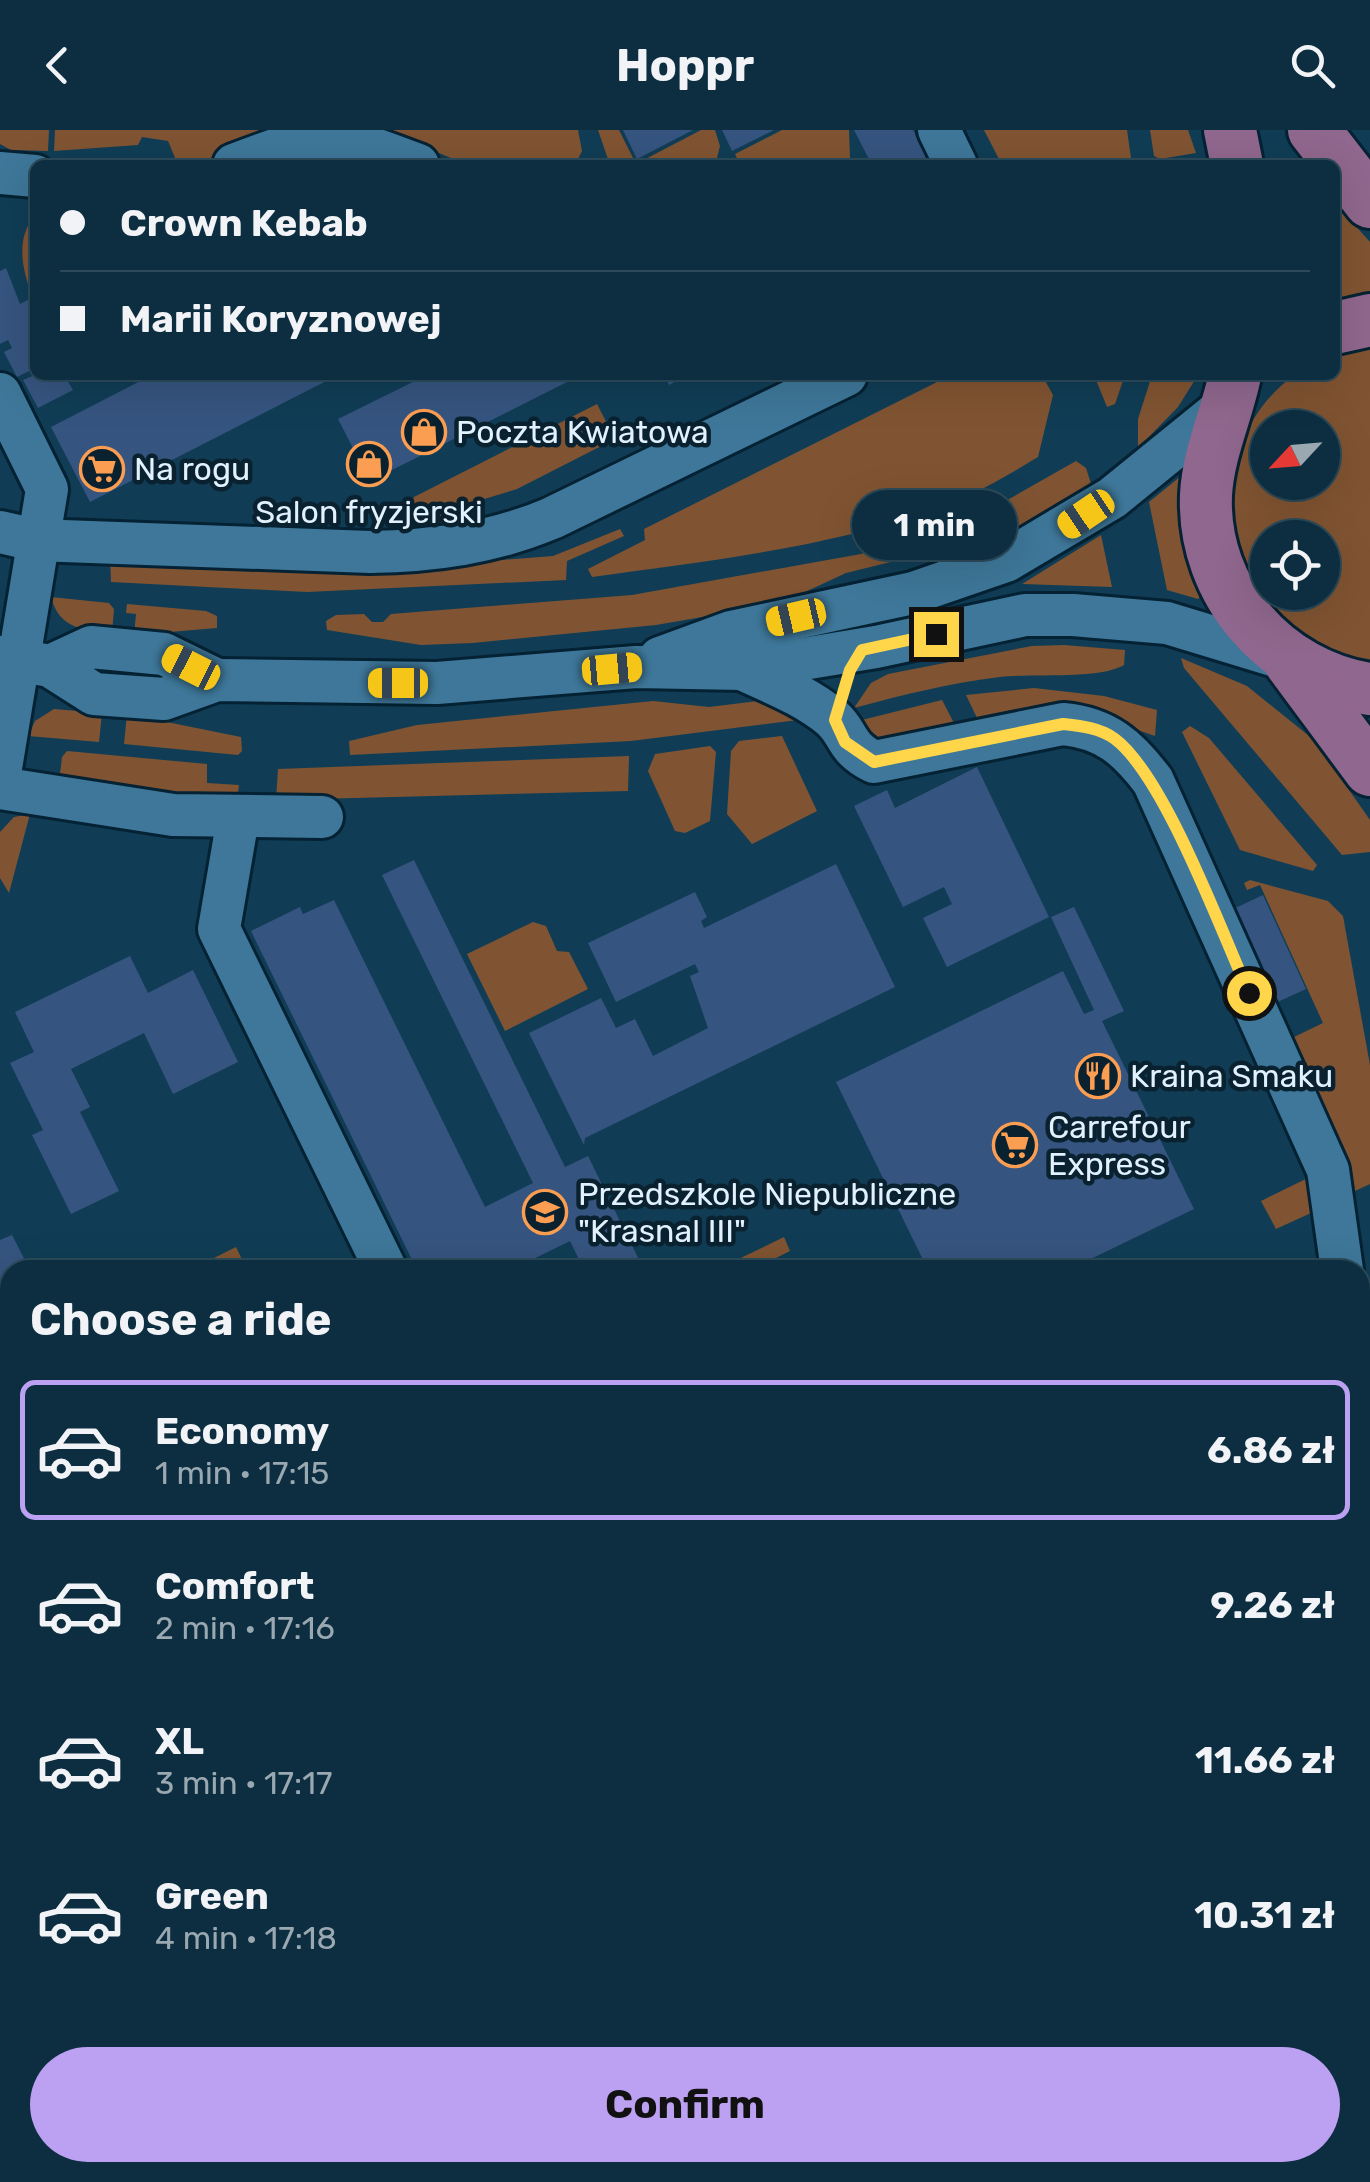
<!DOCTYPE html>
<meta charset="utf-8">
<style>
:root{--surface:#0c2e40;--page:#153647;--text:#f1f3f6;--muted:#9aa8b1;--line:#2c4a59;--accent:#bca0f2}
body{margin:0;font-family:Rubik,sans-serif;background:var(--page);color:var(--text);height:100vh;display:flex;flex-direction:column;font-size:38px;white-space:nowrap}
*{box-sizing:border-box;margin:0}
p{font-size:32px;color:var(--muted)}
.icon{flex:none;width:55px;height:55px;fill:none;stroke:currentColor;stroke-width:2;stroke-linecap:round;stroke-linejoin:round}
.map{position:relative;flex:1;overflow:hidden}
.side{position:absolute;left:0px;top:1130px;width:1370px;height:922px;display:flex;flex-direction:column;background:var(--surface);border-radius:30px 30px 0 0;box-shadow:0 10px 40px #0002,0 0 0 2px var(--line)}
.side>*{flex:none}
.banner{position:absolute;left:30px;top:30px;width:1310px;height:220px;border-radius:15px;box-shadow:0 10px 40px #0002,0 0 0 2px var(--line);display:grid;align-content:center;height:220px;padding:0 30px;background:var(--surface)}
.needle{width:65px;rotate:244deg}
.fabs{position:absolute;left:1250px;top:280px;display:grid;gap:20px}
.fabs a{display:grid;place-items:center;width:90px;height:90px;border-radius:50%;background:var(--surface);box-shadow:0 10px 40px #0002,0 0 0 2px var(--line);font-size:50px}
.end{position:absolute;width:45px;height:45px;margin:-22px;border:12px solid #ffd54a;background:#111;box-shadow:0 0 0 5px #111}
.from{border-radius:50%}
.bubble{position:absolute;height:70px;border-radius:35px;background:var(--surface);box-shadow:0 10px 40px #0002,0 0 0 2px var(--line);font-size:32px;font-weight:700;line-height:70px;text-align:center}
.car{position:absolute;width:30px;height:60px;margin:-30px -15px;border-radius:12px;box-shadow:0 0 8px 2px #0007;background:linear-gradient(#f5c518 24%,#345 0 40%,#f5c518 0 76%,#345 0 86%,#f5c518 0)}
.banner b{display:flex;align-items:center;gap:35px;height:95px;font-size:38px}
.banner b+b{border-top:2px solid var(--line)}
.banner i{width:25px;height:25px;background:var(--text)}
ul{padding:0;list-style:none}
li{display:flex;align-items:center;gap:30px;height:140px;margin:0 20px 15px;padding:0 10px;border:5px solid transparent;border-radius:15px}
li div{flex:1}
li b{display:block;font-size:38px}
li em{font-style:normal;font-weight:700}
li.selected{border-color:var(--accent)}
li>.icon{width:90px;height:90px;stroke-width:1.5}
h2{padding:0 30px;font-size:45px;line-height:120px}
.button{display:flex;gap:20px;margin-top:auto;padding:20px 30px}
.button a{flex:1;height:115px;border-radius:60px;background:var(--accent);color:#111;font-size:40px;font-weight:700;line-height:115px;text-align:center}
header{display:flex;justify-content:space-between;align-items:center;height:130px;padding:0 30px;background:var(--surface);font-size:45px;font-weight:700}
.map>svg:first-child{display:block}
.green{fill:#805432;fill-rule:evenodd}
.building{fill:#35547f}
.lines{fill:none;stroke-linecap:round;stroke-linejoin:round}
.minor-casing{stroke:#042233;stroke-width:48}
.major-casing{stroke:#042233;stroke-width:58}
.minor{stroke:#3e7799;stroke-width:42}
.major{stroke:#90678e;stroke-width:52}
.route{stroke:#ffd54a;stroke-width:12}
.labels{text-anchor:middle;stroke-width:9;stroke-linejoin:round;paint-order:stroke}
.poi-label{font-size:32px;fill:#e1f2fe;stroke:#0a2230;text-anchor:start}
</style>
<header><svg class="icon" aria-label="back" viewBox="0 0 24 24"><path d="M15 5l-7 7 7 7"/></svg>Hoppr<svg class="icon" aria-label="search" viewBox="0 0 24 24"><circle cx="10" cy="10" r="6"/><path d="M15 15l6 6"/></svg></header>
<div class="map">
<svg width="1370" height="2052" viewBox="0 0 1370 2052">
<rect width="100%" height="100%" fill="#103d55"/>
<g class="green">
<path d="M0 0H49L48 21 11 20 0 14Z"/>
<path d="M55 0H271L200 35H178L168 11 142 7 138 15 54 21Z"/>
<path d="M383 0H578L582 21 575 35H468Z"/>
<path d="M598 0H619L636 34 701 0H715L720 16 717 28 697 35H610Z"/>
<path d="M782 0H849L850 28 812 35H740L735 24Z"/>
<path d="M984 0H1127L1132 35H1002Z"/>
<path d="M1150 0H1188L1196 23 1160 29 1154 26Z"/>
<path d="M1335 73 1370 112V166L1335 171Z"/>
<path d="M35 86V166L33 167C22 142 15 107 35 86Z"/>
<path d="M1370 214V533C1342 526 1315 519 1292 501 1214 438 1209 304 1295 245H1335V223ZM1268 298H1322V352H1268ZM1268 408H1322V462H1268Z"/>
<path d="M951 245H1042L1053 265 1038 327C1016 340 994 354 971 364 859 415 713 430 592 447L588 439 645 410 644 399Z"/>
<path d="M1094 245H1125L1115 274 1107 277Z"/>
<path d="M1152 245H1198L1178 277 1138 318V289Z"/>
<path d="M597 274 615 309 517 359 481 370 486 393 418 401V391L411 390 408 380 414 367Z"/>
<path d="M1076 331 1086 338 1092 357 1044 387 1004 404 846 443 790 469 748 479 656 495 473 513 421 515 327 500 326 491 336 485 364 484 372 492H383L391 484 632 465 861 424 981 385Z"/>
<path d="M1181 346 1202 464 1198 469 1167 460 1149 372Z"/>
<path d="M620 399 624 406 567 431 566 450 307 462 111 452 110 427 425 436 553 426Z"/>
<path d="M1101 405 1112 457 1022 454Z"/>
<path d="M51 467 109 473 114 479 112 503C84 500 59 499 51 467Z"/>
<path d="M127 474 206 481 217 486V498L134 505 136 484 126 483Z"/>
<path d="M1064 515 1125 520 1124 535C1098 550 1033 543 1000 547 950 553 902 565 854 578L871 553 888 544 1032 516Z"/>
<path d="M1181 528 1247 556 1314 610 1370 690V722L1342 725 1184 538Z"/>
<path d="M1034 558 1104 566 1157 580 1155 606 1129 597 979 592 966 565Z"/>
<path d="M774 569 806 589 631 611 350 625 349 611 417 595 653 571 709 577Z"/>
<path d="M942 570 955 595 875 619 854 592Z"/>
<path d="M54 579 102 583 99 612 28 606 35 591Z"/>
<path d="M127 584 241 607 242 621 238 625 124 614Z"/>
<path d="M1190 596 1209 608 1317 735 1313 741 1240 720 1182 602Z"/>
<path d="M782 606 817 681 752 714 727 684 731 621 739 611Z"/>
<path d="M710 616 716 622 710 691 685 703 675 701 648 641 655 624Z"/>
<path d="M67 621 207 634V653L239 655 237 670 59 652 62 627Z"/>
<path d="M629 626 628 661 276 670 278 639Z"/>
<path d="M30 684 9 763 0 748V702L14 687Z"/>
<path d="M1250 750 1328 771 1343 786 1370 935V1054L1353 1062 1292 908 1323 893 1260 755 1247 760 1244 753Z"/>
<path d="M533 792 546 796 557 821 569 822 588 859 505 901 467 824Z"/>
<path d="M1314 1045 1322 1078 1276 1099 1261 1071Z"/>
<path d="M784 1107 790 1121 752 1140H716Z"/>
<path d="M236 1117 247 1140H190Z"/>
<path d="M1370 1303V1635L1360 1616V1307Z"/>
<path d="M1370 1789V2052H136L137 2042H1360V1790Z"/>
</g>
<g class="building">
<path d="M623 0H693L637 29Z"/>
<path d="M722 0H774L732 21Z"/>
<path d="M854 0H913L931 35H872Z"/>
<path d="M6 138 20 174 35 166V238L17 247 4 222 12 218 8 210 0 214V141Z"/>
<path d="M35 245H64L73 260 38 278 23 250Z"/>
<path d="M152 245H338L90 372 51 297Z"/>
<path d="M427 245H581L370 351 338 289Z"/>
<path d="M664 245H687L669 255Z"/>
<path d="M977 637 1049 787 947 837 923 788 952 774 944 757 903 777 854 676 887 660 895 678Z"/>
<path d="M414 730 565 1037 588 1026 644 1140H584L570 1111 511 1140H417L251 801 300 777 303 784 334 770 485 1077 533 1053 382 745Z"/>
<path d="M836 734 895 857 585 1008 584 1015 529 903 601 868 616 898 635 889 653 926 708 898 690 846 699 842 695 834 616 872 588 813 695 762 707 787 701 791 704 798Z"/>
<path d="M1263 765 1306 859 1271 875 1229 781Z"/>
<path d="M1074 777 1124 881 1102 891 1194 1079 1068 1140H928L836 952 1063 841 1084 884 1094 880 1051 787Z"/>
<path d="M130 826 148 863 193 840 238 932 173 964 144 903 71 939 90 977 80 982 119 1061 71 1084 32 1005 43 1000 10 933 34 922 15 882Z"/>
<path d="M12 1105 30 1140H10V1244L0 1224V1110Z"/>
<path d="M10 1422V1479L0 1484V1427Z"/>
<path d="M0 1664 10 1666 4 1706 10 1707V1785L0 1777Z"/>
<path d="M0 1820 10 1822V1866L0 1864Z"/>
<path d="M0 1915 8 1917 5 1925 10 1926 9 2013 0 2011Z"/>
</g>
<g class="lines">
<defs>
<g id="minor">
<path d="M939 0 956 35"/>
<path d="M234 35C326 0 326 0 418 35"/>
<path d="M0 43 35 46"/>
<path d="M0 264 47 359 0 644"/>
<path d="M0 402 35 410 370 422C433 421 493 413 552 388L846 245"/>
<path d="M0 527 50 536 94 564 164 569 217 550 437 553 636 537 742 539 876 517 1025 485H1073L1167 493 1289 530"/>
<path d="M660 528 731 502 913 463 1006 431 1112 368 1229 273"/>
<path d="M50 536 91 517 164 524 217 550"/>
<path d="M742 539C772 553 806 566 832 588 850 604 844 617 874 632L1063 594C1106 598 1128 618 1153 651L1328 1040 1342 1140"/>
<path d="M0 658 173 685 322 687"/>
<path d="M238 688 219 799 386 1140"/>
<path d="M0 1605 10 1607"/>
<path d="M1360 1657 1370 1677"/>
<path d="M106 2052 109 2042"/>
</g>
<g id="major">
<path d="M1230 0 1237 35"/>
<path d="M1314 0 1370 72"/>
<path d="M1335 198 1370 190"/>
<path d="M1235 245C1227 284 1208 324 1206 365 1202 462 1276 545 1370 559"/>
<path d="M1290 532 1370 640"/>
</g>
</defs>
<use href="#minor" class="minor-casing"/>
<use href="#major" class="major-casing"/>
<use href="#minor" class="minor"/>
<use href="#major" class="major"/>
</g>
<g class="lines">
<path class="route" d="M936 504 862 520 850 540 835 590 845 612 874 632 1063 594C1081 596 1100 598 1115 609 1165 647 1221 801 1249 863"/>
</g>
<defs>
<symbol id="shop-ring" viewBox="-11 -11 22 22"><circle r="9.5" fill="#0a2230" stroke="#fc9e52" stroke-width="1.5"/><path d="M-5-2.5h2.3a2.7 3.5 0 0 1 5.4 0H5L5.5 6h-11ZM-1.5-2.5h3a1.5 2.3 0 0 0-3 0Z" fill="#fc9e52"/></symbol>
<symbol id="supermarket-ring" viewBox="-11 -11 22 22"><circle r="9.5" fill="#0a2230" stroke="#fc9e52" stroke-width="1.5"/><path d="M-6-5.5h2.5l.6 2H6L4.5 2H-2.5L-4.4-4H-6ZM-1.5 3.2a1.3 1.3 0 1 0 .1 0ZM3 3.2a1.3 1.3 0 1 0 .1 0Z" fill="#fc9e52"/></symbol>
<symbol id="restaurant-ring" viewBox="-11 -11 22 22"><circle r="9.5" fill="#0a2230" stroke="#fc9e52" stroke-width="1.5"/><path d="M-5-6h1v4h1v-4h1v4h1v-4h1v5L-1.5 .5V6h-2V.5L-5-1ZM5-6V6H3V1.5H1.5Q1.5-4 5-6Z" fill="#fc9e52"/></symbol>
<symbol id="school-ring" viewBox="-11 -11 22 22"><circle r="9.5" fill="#0a2230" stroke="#fc9e52" stroke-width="1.5"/><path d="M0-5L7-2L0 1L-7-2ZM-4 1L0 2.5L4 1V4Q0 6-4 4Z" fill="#fc9e52"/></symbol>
</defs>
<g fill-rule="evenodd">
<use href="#shop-ring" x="399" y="277" width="50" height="50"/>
<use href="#shop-ring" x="344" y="309" width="50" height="50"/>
<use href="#supermarket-ring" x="77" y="314" width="50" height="50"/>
<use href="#restaurant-ring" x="1073" y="921" width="50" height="50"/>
<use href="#supermarket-ring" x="990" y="990" width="50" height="50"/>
<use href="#school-ring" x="520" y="1057" width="50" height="50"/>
</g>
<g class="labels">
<g class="poi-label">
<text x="456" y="313">Poczta Kwiatowa</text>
<text x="134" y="350">Na rogu</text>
<text x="369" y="393" text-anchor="middle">Salon fryzjerski</text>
<text x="1130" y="957">Kraina Smaku</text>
<text x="1048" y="1008">Carrefour<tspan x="1048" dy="37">Express</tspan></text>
<text x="578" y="1075">Przedszkole Niepubliczne<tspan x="578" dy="37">"Krasnal III"</tspan></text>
</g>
</g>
</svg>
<div class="fabs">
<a><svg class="needle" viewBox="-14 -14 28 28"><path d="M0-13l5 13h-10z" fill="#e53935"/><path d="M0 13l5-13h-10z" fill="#9aa8b1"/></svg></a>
<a><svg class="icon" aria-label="locate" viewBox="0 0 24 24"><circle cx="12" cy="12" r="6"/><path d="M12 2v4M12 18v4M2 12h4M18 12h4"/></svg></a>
</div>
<i class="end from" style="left:1249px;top:863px"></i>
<i class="end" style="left:936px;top:504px"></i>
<div class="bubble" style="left:852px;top:360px;width:165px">1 min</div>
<i class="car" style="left:1086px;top:384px;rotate:236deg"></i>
<i class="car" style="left:796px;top:487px;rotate:257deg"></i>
<i class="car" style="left:191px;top:537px;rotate:297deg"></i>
<i class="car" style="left:612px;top:539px;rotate:85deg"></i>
<i class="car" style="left:398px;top:553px;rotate:270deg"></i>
<div class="banner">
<b><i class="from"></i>Crown Kebab</b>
<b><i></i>Marii Koryznowej</b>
</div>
<section class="side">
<h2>Choose a ride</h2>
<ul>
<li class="selected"><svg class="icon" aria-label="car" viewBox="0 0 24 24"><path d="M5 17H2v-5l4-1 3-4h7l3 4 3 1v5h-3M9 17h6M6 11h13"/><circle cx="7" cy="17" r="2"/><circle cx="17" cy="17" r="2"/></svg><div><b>Economy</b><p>1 min · 17:15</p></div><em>6.86 zł</em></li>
<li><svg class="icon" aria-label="car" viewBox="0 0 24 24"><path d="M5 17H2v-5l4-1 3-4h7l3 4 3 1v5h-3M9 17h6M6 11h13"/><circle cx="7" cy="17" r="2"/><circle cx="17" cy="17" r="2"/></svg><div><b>Comfort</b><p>2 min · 17:16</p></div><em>9.26 zł</em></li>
<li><svg class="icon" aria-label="car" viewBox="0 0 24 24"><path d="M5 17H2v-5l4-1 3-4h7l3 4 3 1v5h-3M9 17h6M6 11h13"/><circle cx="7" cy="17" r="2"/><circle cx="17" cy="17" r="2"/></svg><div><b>XL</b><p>3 min · 17:17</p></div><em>11.66 zł</em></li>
<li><svg class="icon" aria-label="car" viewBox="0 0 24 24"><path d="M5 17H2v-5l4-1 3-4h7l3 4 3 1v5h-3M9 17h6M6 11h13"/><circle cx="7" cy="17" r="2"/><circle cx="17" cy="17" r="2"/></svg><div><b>Green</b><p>4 min · 17:18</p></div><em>10.31 zł</em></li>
</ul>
<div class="button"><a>Confirm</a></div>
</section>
</div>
